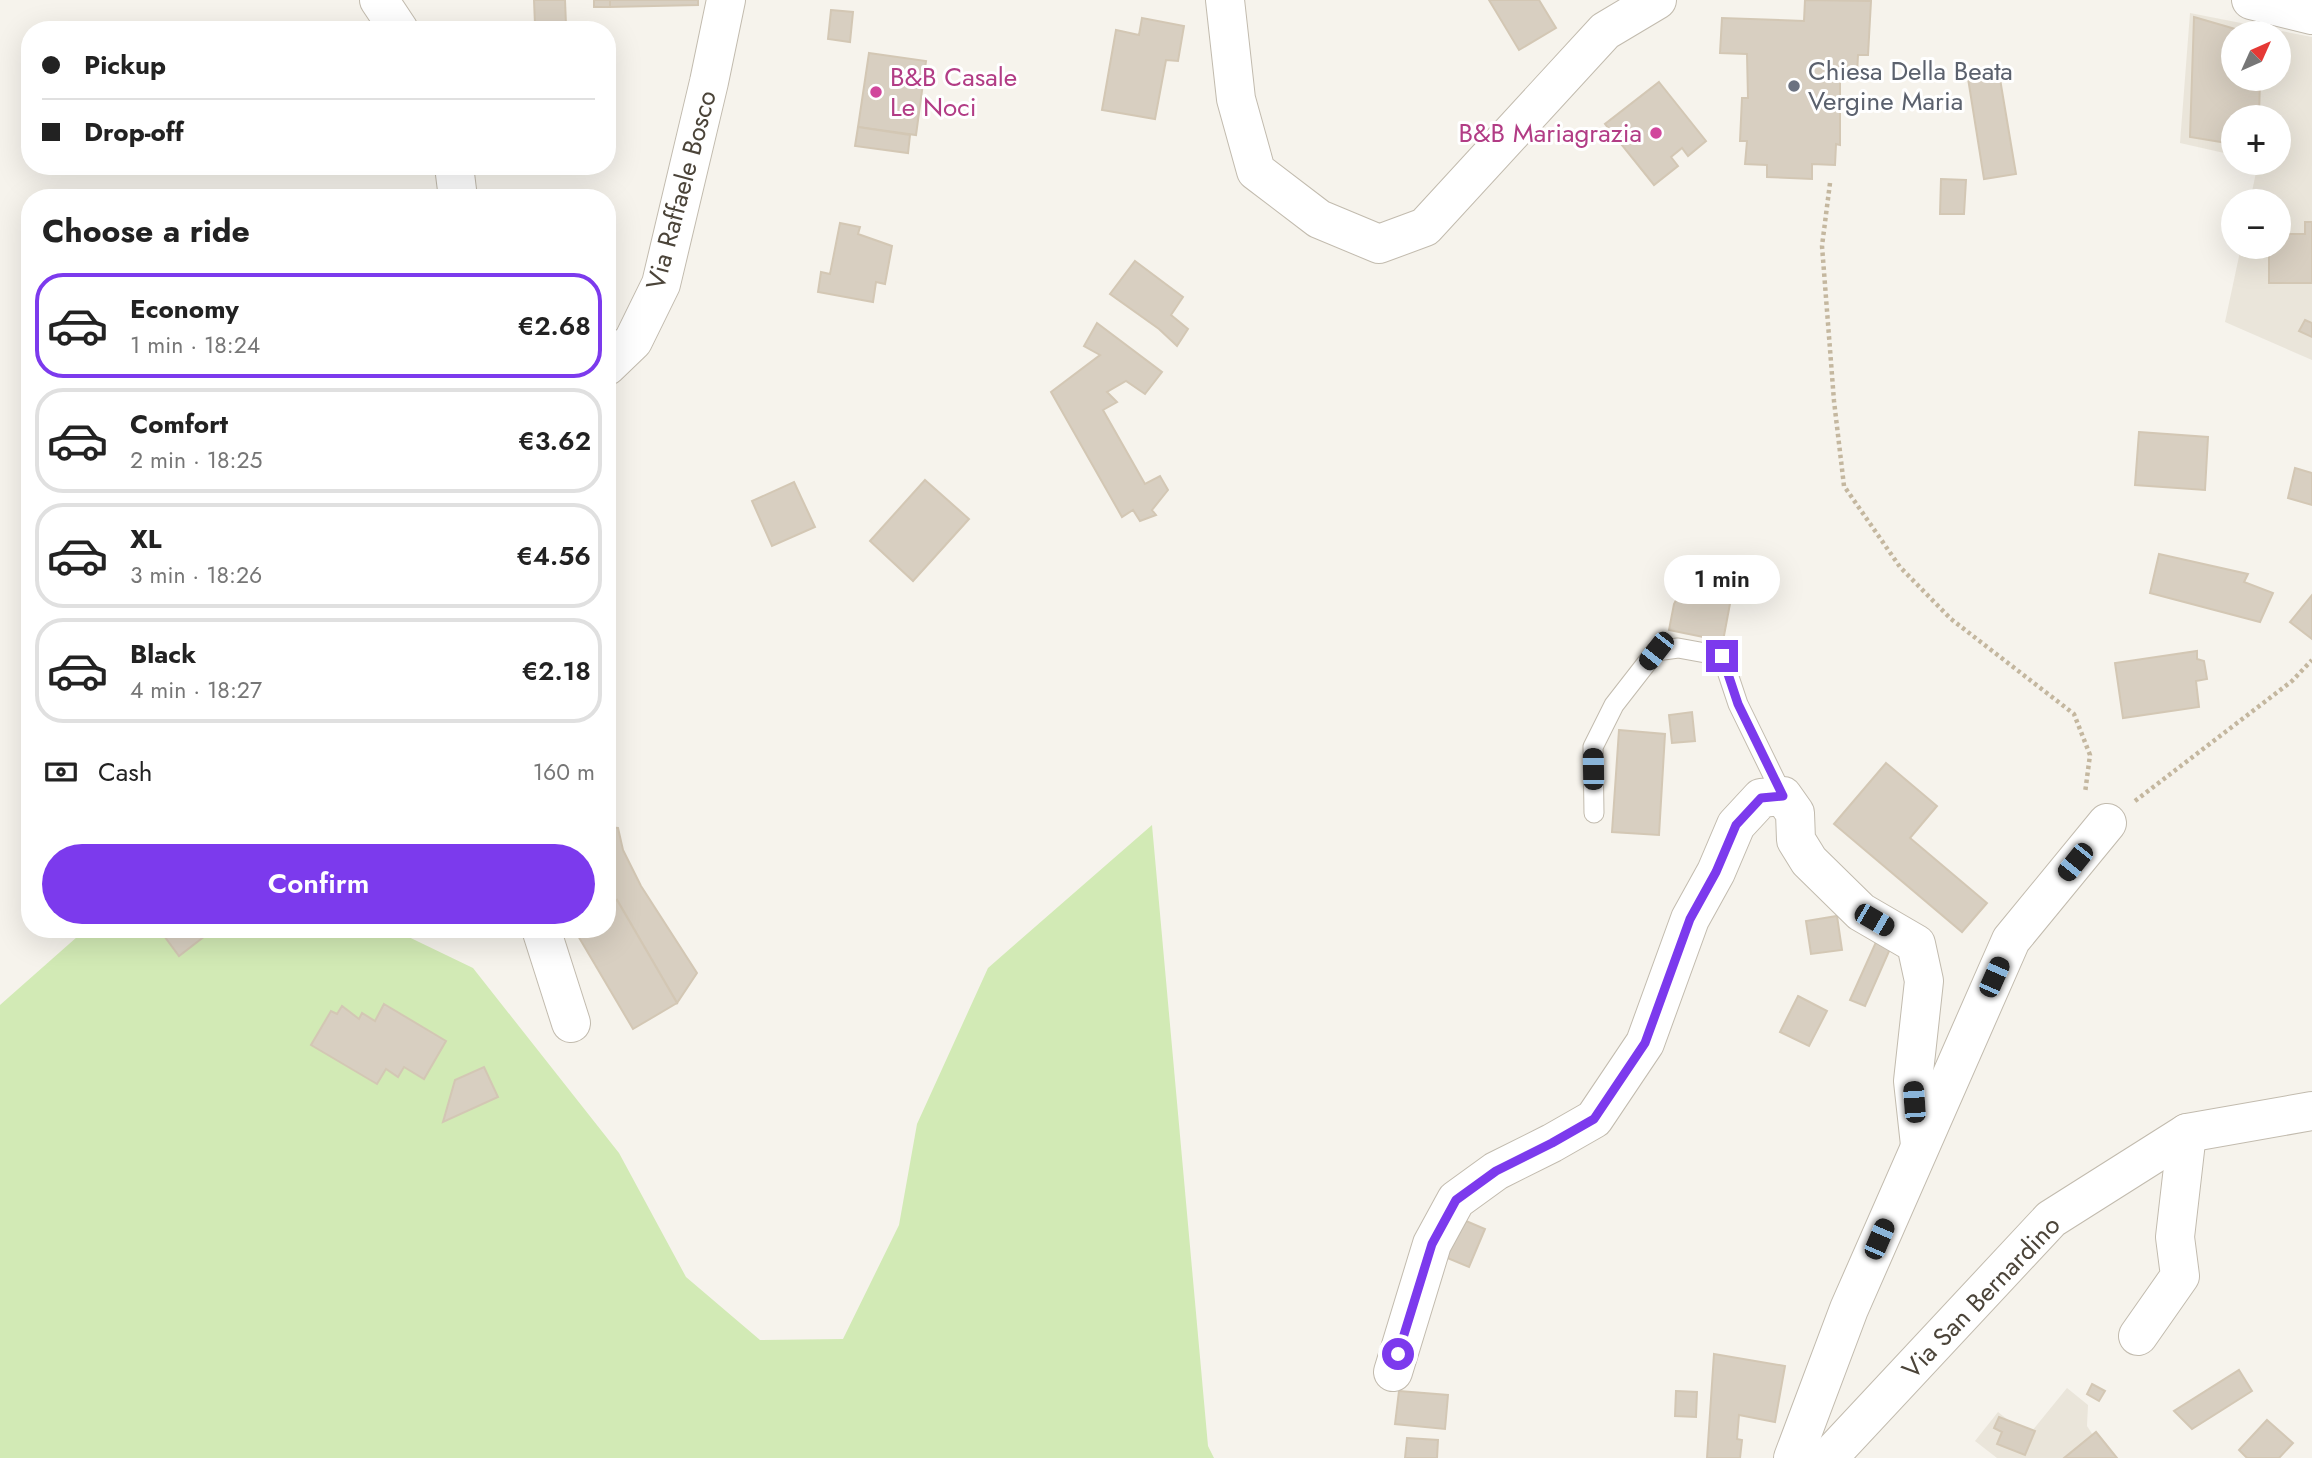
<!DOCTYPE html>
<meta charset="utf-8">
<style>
:root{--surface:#fff;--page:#f2f2f2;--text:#222;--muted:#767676;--line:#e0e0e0;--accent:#7c3aed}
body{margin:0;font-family:Jost,sans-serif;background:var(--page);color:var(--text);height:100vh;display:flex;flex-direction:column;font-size:26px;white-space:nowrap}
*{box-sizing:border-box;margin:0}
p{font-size:23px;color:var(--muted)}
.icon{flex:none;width:38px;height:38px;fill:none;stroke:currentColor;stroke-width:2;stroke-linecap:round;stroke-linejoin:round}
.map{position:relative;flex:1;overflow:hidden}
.details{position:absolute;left:21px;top:189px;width:595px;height:749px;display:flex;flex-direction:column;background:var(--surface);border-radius:28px;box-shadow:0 7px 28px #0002}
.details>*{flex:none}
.top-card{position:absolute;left:21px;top:21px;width:595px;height:154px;border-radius:28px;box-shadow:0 7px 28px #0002;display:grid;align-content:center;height:154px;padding:0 21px;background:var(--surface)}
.needle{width:46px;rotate:45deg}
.controls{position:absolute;left:2221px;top:21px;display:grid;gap:14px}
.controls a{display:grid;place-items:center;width:70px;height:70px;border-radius:50%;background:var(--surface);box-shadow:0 7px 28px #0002;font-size:35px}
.end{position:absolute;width:32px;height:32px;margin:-16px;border:9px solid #7c3aed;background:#fff;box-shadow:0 0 0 4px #fff}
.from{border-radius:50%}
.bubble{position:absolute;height:49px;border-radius:24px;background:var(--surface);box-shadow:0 7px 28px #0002;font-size:23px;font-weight:600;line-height:49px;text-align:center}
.car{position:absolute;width:21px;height:42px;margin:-21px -10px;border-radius:9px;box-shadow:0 0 5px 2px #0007;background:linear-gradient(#222 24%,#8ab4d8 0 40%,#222 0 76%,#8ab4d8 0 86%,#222 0)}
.top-card b{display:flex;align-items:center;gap:24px;height:66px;font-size:26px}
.top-card b+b{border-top:2px solid var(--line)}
.top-card i{width:18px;height:18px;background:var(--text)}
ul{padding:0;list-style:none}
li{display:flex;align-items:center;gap:21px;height:105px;margin:0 14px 10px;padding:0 7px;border:4px solid var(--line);border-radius:28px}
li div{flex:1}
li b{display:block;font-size:26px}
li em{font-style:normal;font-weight:600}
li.current{border-color:var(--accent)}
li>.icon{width:63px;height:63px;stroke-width:1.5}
h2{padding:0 21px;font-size:32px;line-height:84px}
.pay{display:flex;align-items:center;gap:18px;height:77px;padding:0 21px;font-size:26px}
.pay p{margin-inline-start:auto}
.primary-button{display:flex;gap:14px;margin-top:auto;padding:14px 21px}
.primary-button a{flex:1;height:80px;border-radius:42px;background:var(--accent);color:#fff;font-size:28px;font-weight:600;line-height:80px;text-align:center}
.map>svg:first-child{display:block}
.residential{fill:#eae5da;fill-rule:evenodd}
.green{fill:#d2eab5}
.building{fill:#d8cfc1;stroke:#d3c7b4;stroke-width:2}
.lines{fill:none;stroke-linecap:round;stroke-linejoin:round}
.service-casing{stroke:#c2bbae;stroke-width:21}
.minor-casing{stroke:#c2bbae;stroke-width:40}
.tertiary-casing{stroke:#c2bbae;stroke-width:40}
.path{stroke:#c4b79f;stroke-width:4.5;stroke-dasharray:3.5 3.5;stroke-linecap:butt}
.service{stroke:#fff;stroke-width:19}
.minor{stroke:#fff;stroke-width:38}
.tertiary{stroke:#fff;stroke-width:38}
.route{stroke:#7c3aed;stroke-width:9}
.worship-dot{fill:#6b7280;stroke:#fff;stroke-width:2.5}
.hotel-dot{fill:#d1479c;stroke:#fff;stroke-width:2.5}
.labels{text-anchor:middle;stroke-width:6;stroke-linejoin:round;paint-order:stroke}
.worship-label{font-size:26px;fill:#5b616d;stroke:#fff;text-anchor:start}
.hotel-label{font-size:26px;fill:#b23c85;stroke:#fff;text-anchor:start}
.street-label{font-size:26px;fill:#4b4439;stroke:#fff}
</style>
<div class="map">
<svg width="2312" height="1458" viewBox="0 0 2312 1458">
<rect width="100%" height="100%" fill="#f6f3ec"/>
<g class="residential">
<path d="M2190 13 2312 37V360L2225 322 2241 247H2278V201H2250L2258 163H2278V117H2233V155L2180 143ZM2233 33H2278V79H2233Z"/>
<path d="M2067 1388 2088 1405 2087 1426 2108 1458H1997L1975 1441 1998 1412 2028 1436Z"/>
</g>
<path class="green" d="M1152 825 1208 1446 1214 1458H0V1005L86 929H392L473 968 619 1153 686 1277 760 1340 843 1339 899 1225 917 1124 988 968Z"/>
<g class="building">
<path d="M534 0H565L566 25 535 24Z"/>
<rect x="594" y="0" width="16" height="7"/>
<path d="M610 0H698V5L610 7Z"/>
<path d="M1489 0H1539L1556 28 1519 50Z"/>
<path d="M1805 0 1871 1 1868 55H1858L1857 75 1840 74V145L1836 144 1835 165 1812 164V179L1767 177V165L1745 164 1747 141H1740L1742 98H1748L1747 54 1720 53 1722 18 1804 21Z"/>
<path d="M831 10 853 12 850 42 828 39Z"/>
<path d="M2194 17 2249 33H2233V79H2260L2259 117H2233V144L2190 137Z"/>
<path d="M1142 18 1184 26 1178 61 1166 60 1155 119 1102 110 1116 30 1139 35Z"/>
<path d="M869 53 926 61 916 135 858 127Z"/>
<path d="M1998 67 2016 174 1984 179 1967 72Z"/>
<path d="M1659 82 1706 141 1688 156 1682 148 1671 157 1678 166 1654 185 1605 124Z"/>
<path d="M858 127 910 135 908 153 855 146Z"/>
<path d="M1941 179 1966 180 1964 214H1940Z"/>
<path d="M2305 222H2312V283H2269V247H2278V234H2305Z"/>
<path d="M840 223 860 227 858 234 892 246 885 284 876 282 873 302 818 292 821 272 830 274Z"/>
<path d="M1135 261 1183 297 1171 315 1188 329 1177 346 1159 329 1110 294Z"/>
<path d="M2305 320 2312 323V337L2299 331Z"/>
<path d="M1097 323 1162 372 1145 394 1126 381 1107 392 1117 402 1103 410 1145 484 1160 476 1168 490 1152 510 1156 515 1140 521 1133 510 1122 517 1051 392 1100 355 1084 346Z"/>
<path d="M2139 432 2208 437 2205 490 2135 485Z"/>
<path d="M2295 468 2312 473V505L2288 498Z"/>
<path d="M925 480 969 519 913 581 870 541Z"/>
<path d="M794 482 815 527 772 546 752 501Z"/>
<path d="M2159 554 2248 574 2244 582 2273 593 2260 622 2150 593Z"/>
<path d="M1694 566 1717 574 1713 584 1732 593 1723 641 1669 630 1674 604Z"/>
<path d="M2312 595V639L2290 622Z"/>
<path d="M2197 651V659L2204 661 2207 679 2196 681 2199 707 2123 718 2115 663Z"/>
<path d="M1692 712 1695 741 1672 743 1669 715Z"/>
<path d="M1619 730 1665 734 1659 835 1612 832Z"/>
<path d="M1886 763 1937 806 1910 838 1987 903 1962 932 1834 824Z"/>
<path d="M607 827 618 828 623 850 641 886 697 973 677 1003 617 900 607 906Z"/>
<path d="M617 900 677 1003 633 1029 574 929H607V906Z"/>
<path d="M1837 916 1842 950 1811 954 1806 921Z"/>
<path d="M159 929H214L179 956Z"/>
<path d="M1876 942 1890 949 1865 1006 1850 1000Z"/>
<path d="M1798 996 1827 1011 1809 1046 1780 1032Z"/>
<path d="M384 1004 446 1041 424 1079 404 1067 398 1077 386 1069 377 1084 311 1045 331 1011 337 1014 342 1006 359 1019 362 1013 375 1021Z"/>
<path d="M484 1067 498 1097 443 1122 455 1080Z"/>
<path d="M1466 1221 1485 1229 1469 1267 1445 1257Z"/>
<path d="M1714 1354 1785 1366 1775 1422 1739 1415 1737 1439 1742 1440 1740 1458H1707Z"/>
<path d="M2239 1370 2252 1391 2192 1429 2174 1411Z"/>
<path d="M2092 1384 2105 1391 2099 1401 2087 1394Z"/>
<path d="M1399 1391 1448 1395 1445 1429 1395 1424Z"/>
<path d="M1676 1391 1697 1392 1696 1417 1675 1416Z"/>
<path d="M1999 1417 2035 1431 2025 1455 1997 1444 2002 1432 1994 1428Z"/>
<path d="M2267 1420 2293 1443 2279 1458H2247L2239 1450Z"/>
<path d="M2096 1432 2117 1458H2064Z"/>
<path d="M1407 1438 1438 1440 1437 1458H1405Z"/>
</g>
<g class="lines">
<defs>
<path id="service" d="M1594 813 1593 747 1614 705 1656 651 1678 648 1722 656 1738 704 1783 796"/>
<g id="minor">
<path d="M1225 0 1236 99 1256 171 1319 219 1379 244 1425 227 1605 31 1657 0"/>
<path d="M2251 0 2312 15"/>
<path d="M541 929 571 1023"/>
<path d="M2138 1336 2180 1276 2175 1237 2187 1133"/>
<path d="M1393 1372 1432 1244 1456 1200 1496 1171 1552 1143 1594 1119 1645 1043 1690 919 1716 872 1736 825 1761 798 1783 796 1795 813 1796 840 1809 861 1861 912 1916 944 1924 981 1913 1081 1920 1145"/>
<path d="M1793 1458 1849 1309 2011 940 2107 823"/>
<path d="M1828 1458 2051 1219 2187 1133 2312 1111"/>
</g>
<g id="tertiary">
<path d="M379 0 399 30"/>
<path d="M454 166 458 198"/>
<path d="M607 366 633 341 661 284 709 82 726 0"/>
</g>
</defs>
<use href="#service" class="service-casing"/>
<use href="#minor" class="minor-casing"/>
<use href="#tertiary" class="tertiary-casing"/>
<g class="path">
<path d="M1830 183 1822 246 1834 401 1844 486 1900 567 1951 619 2074 714 2090 755 2085 793"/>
<path d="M2135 801 2292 681 2312 660"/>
</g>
<use href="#service" class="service"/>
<use href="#minor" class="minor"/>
<use href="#tertiary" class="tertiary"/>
</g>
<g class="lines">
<path class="route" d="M1398 1354 1432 1244 1456 1200 1496 1171 1552 1143 1594 1119 1645 1043 1690 919 1716 872 1736 825 1761 798 1783 796 1738 704 1722 656"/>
</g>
<circle class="worship-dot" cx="1794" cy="86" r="7"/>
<g class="hotel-dot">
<circle cx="876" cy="92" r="7"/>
<circle cx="1656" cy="133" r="7"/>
</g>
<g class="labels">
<g class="worship-label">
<text x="1808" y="80">Chiesa Della Beata<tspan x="1808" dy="30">Vergine Maria</tspan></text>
</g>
<g class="hotel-label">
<text x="890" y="86">B&amp;B Casale<tspan x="890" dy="30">Le Noci</tspan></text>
<text x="1642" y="142" text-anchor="end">B&amp;B Mariagrazia</text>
</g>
<g class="street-label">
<text transform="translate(681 190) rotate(-75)" y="9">Via Raffaele Bosco</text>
<text transform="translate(1981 1297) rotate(-46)" y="9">Via San Bernardino</text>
</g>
</g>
</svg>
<div class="controls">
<a><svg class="needle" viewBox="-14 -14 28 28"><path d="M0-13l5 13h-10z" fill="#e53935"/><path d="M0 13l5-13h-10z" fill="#767676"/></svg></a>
<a>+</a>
<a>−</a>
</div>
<i class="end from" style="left:1398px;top:1354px"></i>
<i class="end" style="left:1722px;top:656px"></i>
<div class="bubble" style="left:1664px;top:555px;width:116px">1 min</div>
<i class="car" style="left:1656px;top:651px;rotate:218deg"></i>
<i class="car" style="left:1593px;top:769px;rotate:359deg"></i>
<i class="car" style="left:2075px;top:862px;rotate:219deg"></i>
<i class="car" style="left:1874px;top:920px;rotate:120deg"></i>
<i class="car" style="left:1994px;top:977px;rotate:24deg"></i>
<i class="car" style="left:1914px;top:1102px;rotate:356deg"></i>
<i class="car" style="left:1879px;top:1239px;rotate:23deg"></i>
<div class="top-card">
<b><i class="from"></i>Pickup</b>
<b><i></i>Drop-off</b>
</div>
<section class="details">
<h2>Choose a ride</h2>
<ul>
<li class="current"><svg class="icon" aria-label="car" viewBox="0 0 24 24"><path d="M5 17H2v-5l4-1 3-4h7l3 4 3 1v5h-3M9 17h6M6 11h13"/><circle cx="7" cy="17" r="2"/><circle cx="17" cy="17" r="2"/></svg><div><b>Economy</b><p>1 min · 18:24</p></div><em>€2.68</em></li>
<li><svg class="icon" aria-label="car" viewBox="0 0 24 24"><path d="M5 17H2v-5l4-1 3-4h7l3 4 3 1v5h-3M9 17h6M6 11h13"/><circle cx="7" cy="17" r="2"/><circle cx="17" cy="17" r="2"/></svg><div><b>Comfort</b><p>2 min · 18:25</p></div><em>€3.62</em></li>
<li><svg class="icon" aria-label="car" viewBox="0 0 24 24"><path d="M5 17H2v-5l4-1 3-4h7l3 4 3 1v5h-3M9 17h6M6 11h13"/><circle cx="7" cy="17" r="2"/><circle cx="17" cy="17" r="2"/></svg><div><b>XL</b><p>3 min · 18:26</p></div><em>€4.56</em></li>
<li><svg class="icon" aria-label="car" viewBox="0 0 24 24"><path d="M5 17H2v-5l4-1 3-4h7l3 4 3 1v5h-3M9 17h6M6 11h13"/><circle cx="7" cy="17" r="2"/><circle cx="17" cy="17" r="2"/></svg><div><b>Black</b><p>4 min · 18:27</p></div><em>€2.18</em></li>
</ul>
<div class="pay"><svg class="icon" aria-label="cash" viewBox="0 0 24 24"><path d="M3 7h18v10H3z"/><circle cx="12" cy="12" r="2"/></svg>Cash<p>160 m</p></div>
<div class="primary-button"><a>Confirm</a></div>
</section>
</div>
